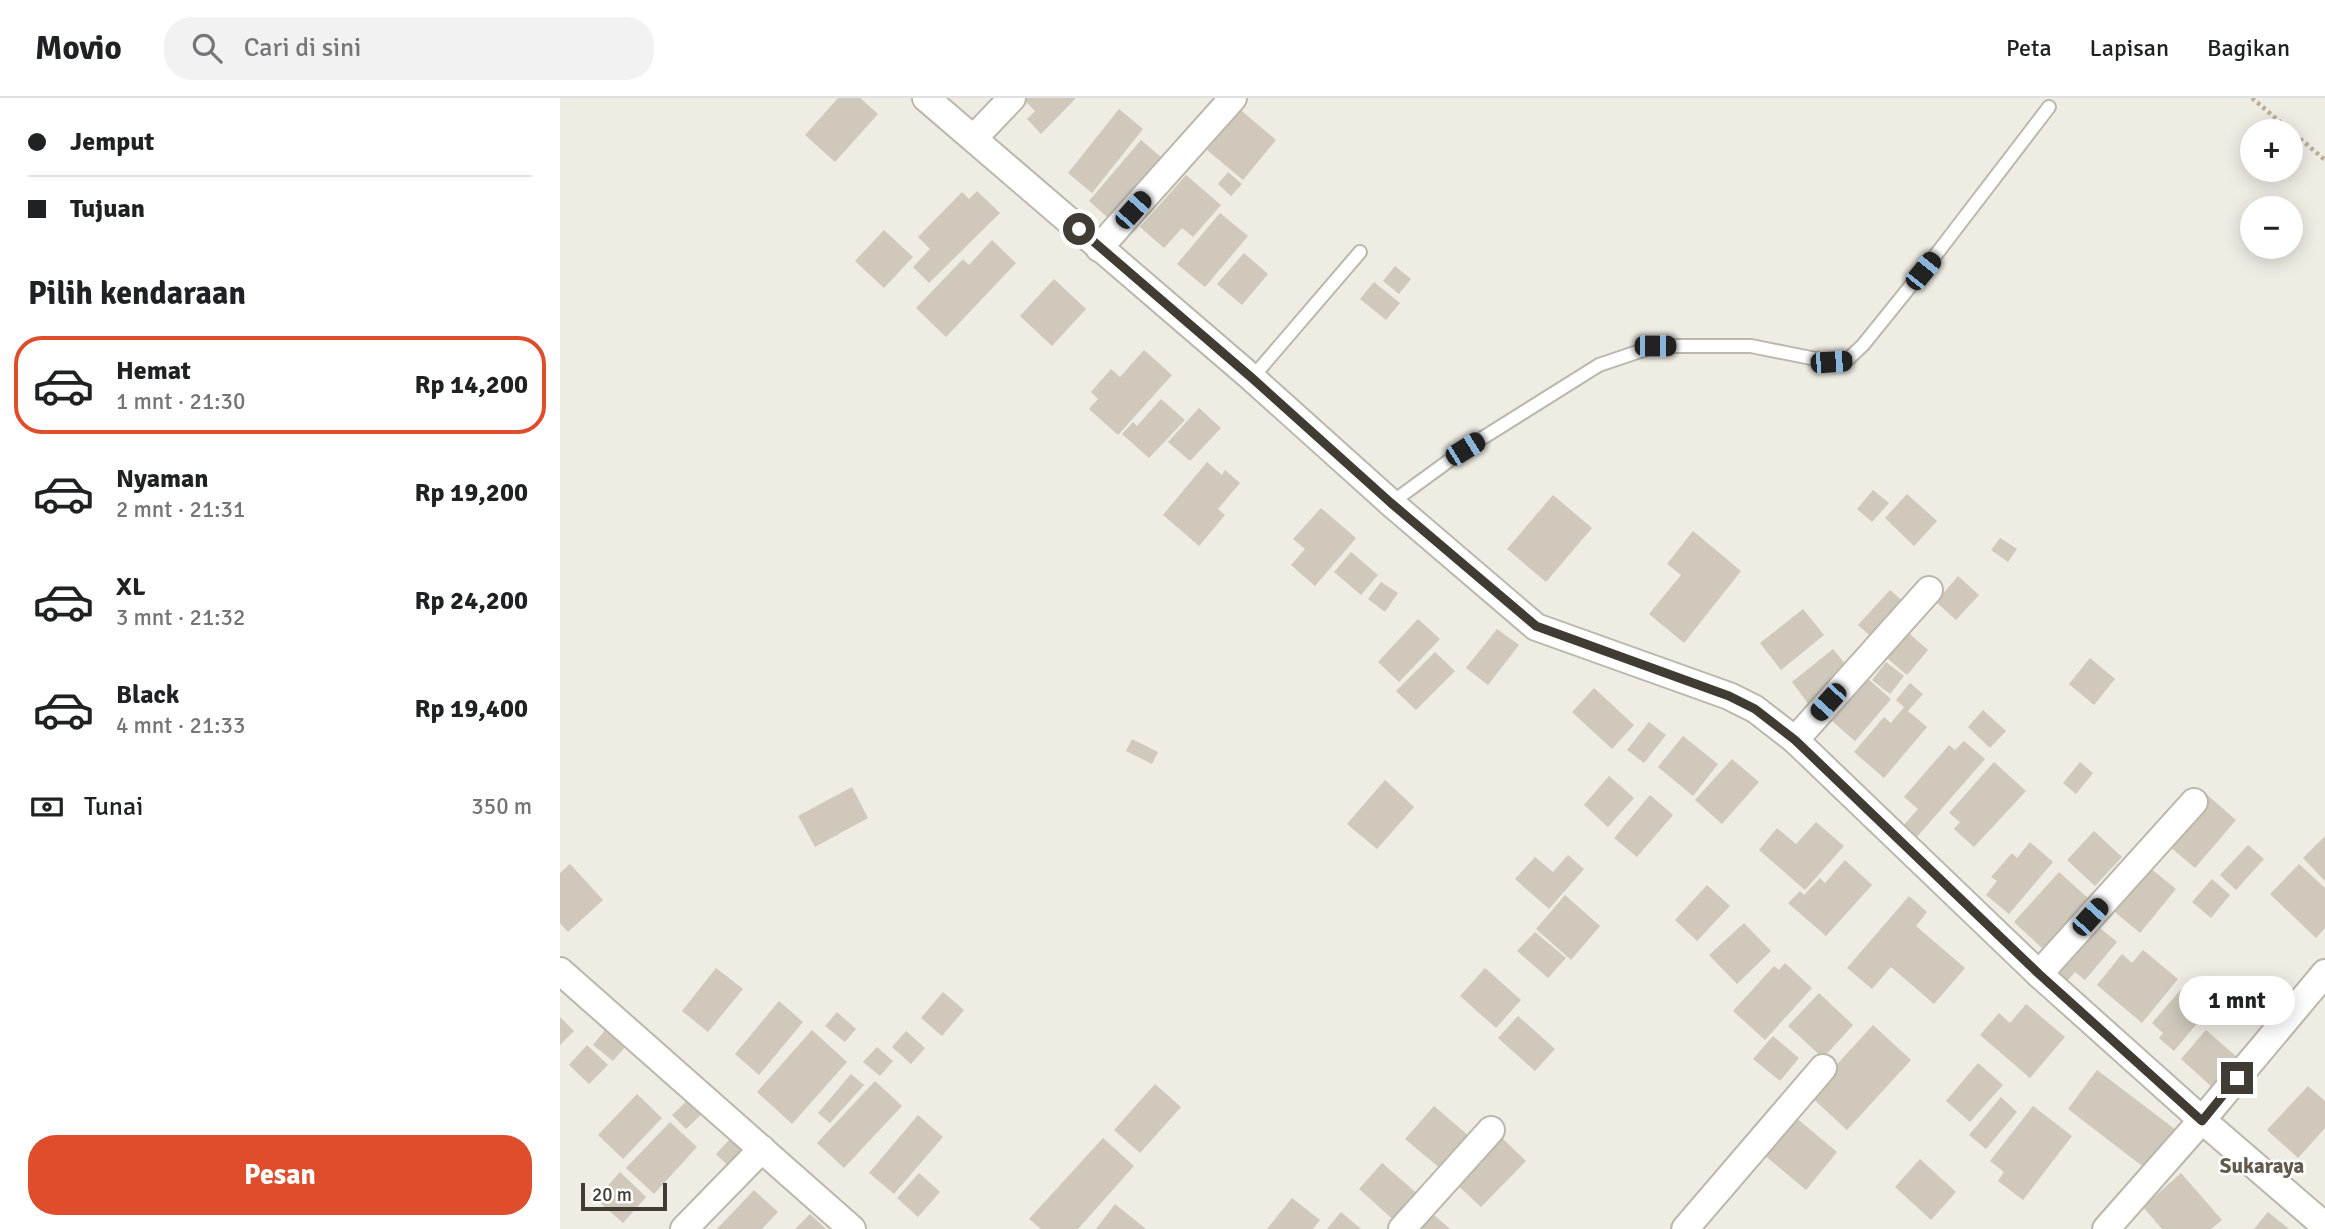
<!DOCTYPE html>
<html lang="id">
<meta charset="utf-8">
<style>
:root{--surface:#fff;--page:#f2f2f2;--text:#202124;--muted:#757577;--line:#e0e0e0;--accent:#de4d2c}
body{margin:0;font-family:Signika,sans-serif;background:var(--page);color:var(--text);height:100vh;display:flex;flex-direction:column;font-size:26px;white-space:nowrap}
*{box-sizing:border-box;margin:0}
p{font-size:23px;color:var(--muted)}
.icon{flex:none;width:38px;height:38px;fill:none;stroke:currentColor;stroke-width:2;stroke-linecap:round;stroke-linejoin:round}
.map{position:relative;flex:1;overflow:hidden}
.panel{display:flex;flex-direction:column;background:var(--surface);width:560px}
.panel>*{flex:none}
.top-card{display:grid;align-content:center;height:154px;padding:0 28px;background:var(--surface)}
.fabs{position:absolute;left:1680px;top:21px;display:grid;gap:14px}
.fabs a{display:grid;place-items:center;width:63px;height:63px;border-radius:50%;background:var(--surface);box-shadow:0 4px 18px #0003;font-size:35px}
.scale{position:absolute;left:21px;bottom:18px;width:86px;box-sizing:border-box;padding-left:7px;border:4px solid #403c34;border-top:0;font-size:19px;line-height:24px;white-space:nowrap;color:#403c34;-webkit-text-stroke:5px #fff;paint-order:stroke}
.end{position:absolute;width:32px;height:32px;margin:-16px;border:9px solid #403c34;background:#fff;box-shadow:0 0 0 4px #fff}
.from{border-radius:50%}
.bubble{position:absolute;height:49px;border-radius:24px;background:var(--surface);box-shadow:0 4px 18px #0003;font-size:23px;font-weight:700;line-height:49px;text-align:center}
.car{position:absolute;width:21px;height:42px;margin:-21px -10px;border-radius:9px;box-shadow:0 0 5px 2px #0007;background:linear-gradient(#222 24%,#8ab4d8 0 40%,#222 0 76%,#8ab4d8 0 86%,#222 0)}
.top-card b{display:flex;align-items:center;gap:24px;height:66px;font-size:26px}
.top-card b+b{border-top:2px solid var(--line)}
.top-card i{width:18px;height:18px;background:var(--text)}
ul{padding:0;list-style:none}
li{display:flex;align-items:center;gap:21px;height:98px;margin:0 14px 10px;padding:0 14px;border:4px solid transparent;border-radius:28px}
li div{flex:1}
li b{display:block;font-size:26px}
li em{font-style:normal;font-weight:700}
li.on{border-color:var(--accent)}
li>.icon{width:63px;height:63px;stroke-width:1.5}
h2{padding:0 28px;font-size:32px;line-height:84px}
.pay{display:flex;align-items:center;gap:18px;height:77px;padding:0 28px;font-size:26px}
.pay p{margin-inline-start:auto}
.button{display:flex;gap:14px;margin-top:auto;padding:14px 28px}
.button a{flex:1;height:80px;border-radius:28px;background:var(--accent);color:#fff;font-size:28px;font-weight:700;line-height:80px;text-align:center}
header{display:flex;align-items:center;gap:42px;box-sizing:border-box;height:98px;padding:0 35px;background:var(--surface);border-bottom:2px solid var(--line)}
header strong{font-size:33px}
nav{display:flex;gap:38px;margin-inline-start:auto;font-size:24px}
.search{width:490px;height:63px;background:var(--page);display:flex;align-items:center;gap:18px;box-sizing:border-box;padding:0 24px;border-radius:28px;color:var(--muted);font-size:26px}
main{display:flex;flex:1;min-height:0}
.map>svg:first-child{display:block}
.building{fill:#cfc8bb}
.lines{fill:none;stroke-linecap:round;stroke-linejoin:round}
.lane-casing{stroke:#bcb7ab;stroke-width:16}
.street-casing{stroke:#bcb7ab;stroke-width:30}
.path{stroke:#b9af9b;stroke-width:4.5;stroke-dasharray:3.5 3.5;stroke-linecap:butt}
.lane{stroke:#fff;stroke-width:12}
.street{stroke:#fff;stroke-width:26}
.route{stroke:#403c34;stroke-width:9}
.labels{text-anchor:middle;stroke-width:5;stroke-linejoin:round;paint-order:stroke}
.quarter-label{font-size:21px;font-weight:bold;fill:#625a4d;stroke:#fff}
</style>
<header>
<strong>Movio</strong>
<div class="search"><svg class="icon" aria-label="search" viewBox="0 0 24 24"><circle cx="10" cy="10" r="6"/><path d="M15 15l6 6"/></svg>Cari di sini</div>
<nav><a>Peta</a><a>Lapisan</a><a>Bagikan</a></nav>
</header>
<main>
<section class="panel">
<div class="top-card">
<b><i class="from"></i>Jemput</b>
<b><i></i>Tujuan</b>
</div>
<h2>Pilih kendaraan</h2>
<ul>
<li class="on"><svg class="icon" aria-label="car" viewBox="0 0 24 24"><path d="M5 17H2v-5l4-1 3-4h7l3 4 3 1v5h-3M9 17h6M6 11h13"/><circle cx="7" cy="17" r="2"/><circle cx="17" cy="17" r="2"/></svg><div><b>Hemat</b><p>1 mnt · 21:30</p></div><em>Rp 14,200</em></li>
<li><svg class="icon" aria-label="car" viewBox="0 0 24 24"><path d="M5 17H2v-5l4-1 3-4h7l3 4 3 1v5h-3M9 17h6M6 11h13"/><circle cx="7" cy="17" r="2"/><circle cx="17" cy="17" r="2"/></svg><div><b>Nyaman</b><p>2 mnt · 21:31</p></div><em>Rp 19,200</em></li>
<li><svg class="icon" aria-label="car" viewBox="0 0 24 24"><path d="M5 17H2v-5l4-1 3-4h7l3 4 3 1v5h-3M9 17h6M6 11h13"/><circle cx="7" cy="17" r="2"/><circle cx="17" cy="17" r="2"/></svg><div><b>XL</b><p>3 mnt · 21:32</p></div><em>Rp 24,200</em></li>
<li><svg class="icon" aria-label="car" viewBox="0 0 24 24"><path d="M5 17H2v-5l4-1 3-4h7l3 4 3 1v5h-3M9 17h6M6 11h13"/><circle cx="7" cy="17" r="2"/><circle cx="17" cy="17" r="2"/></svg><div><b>Black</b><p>4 mnt · 21:33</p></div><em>Rp 19,400</em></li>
</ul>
<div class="pay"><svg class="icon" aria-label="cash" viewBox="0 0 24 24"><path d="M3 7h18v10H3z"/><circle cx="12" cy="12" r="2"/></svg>Tunai<p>350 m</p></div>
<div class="button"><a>Pesan</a></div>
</section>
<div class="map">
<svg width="1765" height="1131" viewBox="0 0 1765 1131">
<rect width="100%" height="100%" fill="#efece4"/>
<g class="building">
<path d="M278 0H300L318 16 275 64 245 37Z"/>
<path d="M467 0H516L481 36 467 21 475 13 465 3Z"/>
<path d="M677 9 716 42 683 82 647 52 663 33 659 30Z"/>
<path d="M559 11 583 31 532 95 508 75Z"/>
<path d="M581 42 608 65 555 126 529 103Z"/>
<path d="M668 74 682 86 671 98 658 86Z"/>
<path d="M626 77 661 107 633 139 622 130 604 150 580 129Z"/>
<path d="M417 93 440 115 369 185 353 169 370 151 358 139 402 94 409 101Z"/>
<path d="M660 115 688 138 645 189 617 166Z"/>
<path d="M324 132 353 159 324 190 295 163Z"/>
<path d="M432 142 456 165 386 239 356 210 403 161 409 167Z"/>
<path d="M684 155 708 176 682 207 657 186Z"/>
<path d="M835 168 851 181 839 196 823 183Z"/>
<path d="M494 181 526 211 492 248 460 218Z"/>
<path d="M814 184 840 205 826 222 800 201Z"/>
<path d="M584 252 612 277 558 337 529 311 538 301 531 294 551 271 560 279Z"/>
<path d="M601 301 625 322 589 360 562 336 573 324 577 328Z"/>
<path d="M639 310 661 330 630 363 608 344Z"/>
<path d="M647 364 662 377 665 372 680 385 658 411 665 417 639 448 603 417Z"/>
<path d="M1313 392 1329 405 1312 424 1297 411Z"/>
<path d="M1347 396 1377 423 1354 448 1325 420Z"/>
<path d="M993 397 1032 430 986 484 947 451Z"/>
<path d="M761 410 796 440 755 488 731 467 745 451 733 441Z"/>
<path d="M1133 433 1181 473 1124 545 1089 516 1121 477 1107 466Z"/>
<path d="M1440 440 1457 451 1448 464 1431 452Z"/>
<path d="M791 454 818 477 801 497 774 474Z"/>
<path d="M1398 478 1419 497 1396 522 1376 504Z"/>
<path d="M821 484 838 495 825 514 808 501Z"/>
<path d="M1330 492 1347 507 1315 542 1298 527Z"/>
<path d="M1243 511 1264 537 1221 572 1200 545Z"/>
<path d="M858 521 880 541 839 584 818 564Z"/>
<path d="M1343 530 1368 552 1347 577 1321 555Z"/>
<path d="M937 531 959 547 928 587 906 570Z"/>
<path d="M1273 551 1291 573 1249 607 1232 584Z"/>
<path d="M875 554 895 573 856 612 836 593Z"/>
<path d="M1530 560 1555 581 1534 607 1509 586Z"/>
<path d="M1326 564 1344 578 1330 596 1312 582Z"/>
<path d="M1300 574 1331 601 1295 643 1264 616Z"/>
<path d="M1350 585 1363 596 1348 613 1367 629 1324 680 1294 654 1324 619 1331 625 1344 609 1336 602Z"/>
<path d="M1034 590 1074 627 1052 651 1012 614Z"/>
<path d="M1423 612 1446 633 1430 650 1408 629Z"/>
<path d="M1089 624 1106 637 1084 665 1067 652Z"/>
<path d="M1123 638 1158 666 1133 698 1098 669Z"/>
<path d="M572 641 598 654 592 666 566 653Z"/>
<path d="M1404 643 1425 661 1356 740 1343 728 1358 711 1344 699 1389 647 1395 652Z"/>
<path d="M1172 661 1199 684 1162 726 1135 702Z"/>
<path d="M1434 664 1466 693 1414 749 1394 731 1400 724 1389 715Z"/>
<path d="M1520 664 1533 675 1516 696 1503 685Z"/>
<path d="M1049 678 1074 700 1048 729 1024 707Z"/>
<path d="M825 682 854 709 817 751 787 726Z"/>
<path d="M292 689 308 720 255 749 238 718Z"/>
<path d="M1645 695 1676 722 1635 770 1603 743Z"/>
<path d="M1090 697 1113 717 1077 759 1054 740Z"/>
<path d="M1256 724 1284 748 1245 792 1199 752 1217 730 1236 746Z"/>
<path d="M1534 733 1562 759 1535 788 1507 762Z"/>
<path d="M1765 738V783L1743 760Z"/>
<path d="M1470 744 1493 764 1449 816 1426 797 1437 783 1431 779 1452 755 1457 760Z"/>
<path d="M1688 747 1704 761 1676 792 1660 777Z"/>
<path d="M1008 757 1024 771 989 811 955 781 975 759 993 774Z"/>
<path d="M1285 762 1312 787 1266 838 1228 805 1240 793 1244 797 1260 780 1265 785Z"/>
<path d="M10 766 43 802 8 834 0 825V775Z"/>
<path d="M1739 766 1765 790V830L1756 840 1710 796Z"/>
<path d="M1590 770 1616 791 1580 835 1549 809Z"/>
<path d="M1499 774 1529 801 1483 851 1454 824Z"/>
<path d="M1652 781 1670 797 1651 820 1632 804Z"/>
<path d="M1147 787 1170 808 1137 843 1115 822Z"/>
<path d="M1005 797 1040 828 1011 862 976 831Z"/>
<path d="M1349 798 1367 814 1356 828 1405 870 1374 906 1331 869 1312 891 1287 870Z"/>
<path d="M1184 825 1211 853 1177 886 1149 857Z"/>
<path d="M1534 825 1557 844 1525 882 1515 874 1507 883 1493 872Z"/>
<path d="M975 834 1006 860 988 880 957 853Z"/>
<path d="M1583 852 1618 881 1582 925 1537 887 1562 856 1572 865Z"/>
<path d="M1225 865 1252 890 1205 942 1173 913 1214 868 1219 872Z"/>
<path d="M156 870 183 891 148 934 122 913Z"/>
<path d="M925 870 961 902 936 930 900 898Z"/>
<path d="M1629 882 1662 910 1651 923 1644 917 1614 953 1599 940 1603 935 1592 925Z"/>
<path d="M383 894 404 912 382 938 361 920Z"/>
<path d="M1259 895 1293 927 1263 960 1228 928Z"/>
<path d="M219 903 243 924 199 977 175 956Z"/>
<path d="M1466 906 1505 939 1470 980 1420 937 1439 915 1450 925Z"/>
<path d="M277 914 296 931 285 944 265 928Z"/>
<path d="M958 918 995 951 975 973 938 940Z"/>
<path d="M0 919 14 933 0 947Z"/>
<path d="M50 926 70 943 53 963 33 947Z"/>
<path d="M1313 927 1351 962 1287 1032 1249 997Z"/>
<path d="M252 932 287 964 232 1026 197 994Z"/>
<path d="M1646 932 1678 960 1653 990 1621 961Z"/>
<path d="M346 933 365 950 351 966 332 949Z"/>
<path d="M1213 938 1239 960 1220 983 1193 961Z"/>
<path d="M27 947 48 967 29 986 9 967Z"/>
<path d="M317 949 333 963 320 978 303 964Z"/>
<path d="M1418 965 1443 987 1410 1024 1386 1003Z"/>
<path d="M1537 972 1616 1032 1586 1071 1508 1011Z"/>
<path d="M291 976 304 987 270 1025 258 1015Z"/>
<path d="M315 983 342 1008 284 1070 257 1045Z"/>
<path d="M595 986 621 1009 580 1055 554 1032Z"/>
<path d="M1748 988 1765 1003V1030L1738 1060 1707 1032Z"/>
<path d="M77 996 102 1020 63 1061 38 1037Z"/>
<path d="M132 998 146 1012 126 1031 112 1017Z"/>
<path d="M1441 999 1457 1014 1426 1051 1409 1037Z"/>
<path d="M874 1008 910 1039 882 1072 845 1041Z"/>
<path d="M1473 1008 1512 1038 1463 1102 1438 1083 1444 1074 1430 1063Z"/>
<path d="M358 1017 383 1039 334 1096 309 1075Z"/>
<path d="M1234 1018 1277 1054 1246 1092 1203 1056Z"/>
<path d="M110 1024 137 1049 94 1096 66 1070Z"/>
<path d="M937 1035 966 1063 921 1109 892 1082Z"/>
<path d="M171 1040 183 1051 168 1068 156 1056Z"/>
<path d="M543 1040 574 1068 518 1131H481L469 1121Z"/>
<path d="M1360 1061 1396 1094 1371 1122 1335 1089Z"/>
<path d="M822 1065 860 1098 837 1125 799 1091Z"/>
<path d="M60 1074 86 1099 63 1125 36 1101Z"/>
<path d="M359 1075 380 1094 358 1119 337 1100Z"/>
<path d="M1621 1075 1662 1122 1651 1131H1602L1583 1109Z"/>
<path d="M194 1092 218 1114 202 1131H157Z"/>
<path d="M732 1100 760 1122 753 1131H707Z"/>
<path d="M555 1106 586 1131H536Z"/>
<path d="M867 1111 890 1131H849Z"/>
<path d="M781 1114 801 1131H767Z"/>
<path d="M1708 1114 1729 1131H1694Z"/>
<path d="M250 1116 266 1131H235Z"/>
</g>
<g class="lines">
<defs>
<g id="lane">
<path d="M692 280 800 154"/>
<path d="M831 405 905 351 1039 267 1095 248H1191L1271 264 1286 263 1303 247 1378 154 1489 9"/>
</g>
<g id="street">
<path d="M366 0 692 280 831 405 976 529 1169 598 1195 611 1235 642 1479 876 1642 1022 1765 1128"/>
<path d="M414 40 452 0"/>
<path d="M539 150 673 0"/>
<path d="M1235 642 1369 492"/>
<path d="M0 873 292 1131"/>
<path d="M1479 876 1634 704"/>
<path d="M124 1131 202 1051"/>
<path d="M842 1131 931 1032"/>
<path d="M1125 1131 1263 970"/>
<path d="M1546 1131 1642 1022 1765 875"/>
</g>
</defs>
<use href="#lane" class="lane-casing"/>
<use href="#street" class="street-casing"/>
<path class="path" d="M1692 0 1765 62"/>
<use href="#lane" class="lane"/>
<use href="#street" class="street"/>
</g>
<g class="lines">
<path class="route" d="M519 131 692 280 831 405 976 528 1169 598 1195 611 1235 642 1479 876 1642 1023 1677 980"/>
</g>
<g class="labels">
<g class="quarter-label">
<text x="1702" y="1075">Sukaraya</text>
</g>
</g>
</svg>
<div class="fabs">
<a>+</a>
<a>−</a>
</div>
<div class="scale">20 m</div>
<i class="end from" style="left:519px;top:131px"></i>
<i class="end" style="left:1677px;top:980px"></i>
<div class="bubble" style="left:1619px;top:878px;width:116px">1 mnt</div>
<i class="car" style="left:573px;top:112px;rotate:42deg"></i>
<i class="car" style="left:1363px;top:173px;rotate:39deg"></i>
<i class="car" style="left:1095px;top:248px;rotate:90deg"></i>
<i class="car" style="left:1271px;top:264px;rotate:86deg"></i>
<i class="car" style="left:905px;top:351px;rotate:58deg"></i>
<i class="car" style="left:1268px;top:604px;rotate:222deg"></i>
<i class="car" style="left:1530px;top:819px;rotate:42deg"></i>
</div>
</main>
